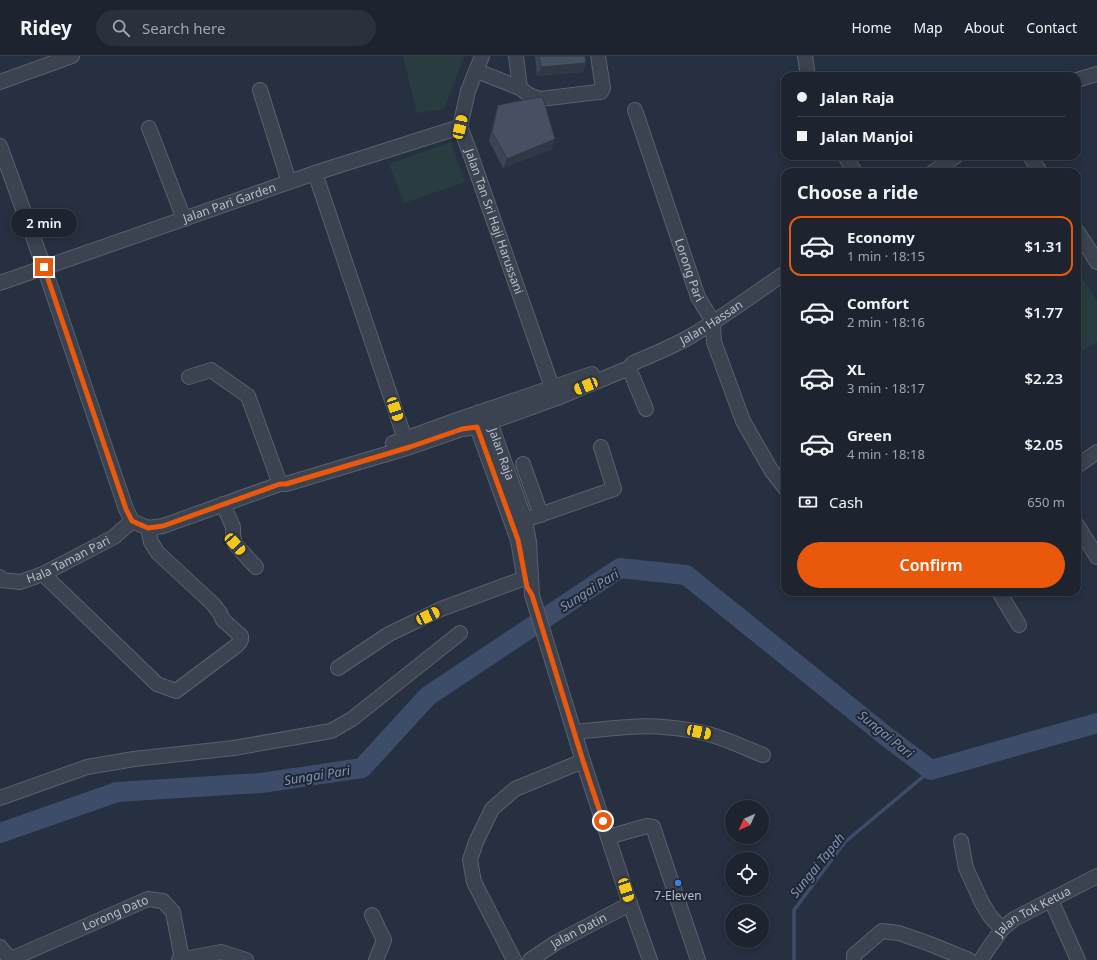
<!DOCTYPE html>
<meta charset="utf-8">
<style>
:root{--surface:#1d2430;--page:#2a303c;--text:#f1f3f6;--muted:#a0a4ab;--line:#3b414c;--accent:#ea580c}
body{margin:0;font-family:"Noto Sans",sans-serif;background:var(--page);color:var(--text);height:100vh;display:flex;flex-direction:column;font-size:15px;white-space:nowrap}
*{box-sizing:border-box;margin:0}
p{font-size:13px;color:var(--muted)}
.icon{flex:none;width:22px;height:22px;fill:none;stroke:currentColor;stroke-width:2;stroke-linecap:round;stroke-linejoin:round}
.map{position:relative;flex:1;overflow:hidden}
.drawer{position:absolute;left:781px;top:112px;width:300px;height:428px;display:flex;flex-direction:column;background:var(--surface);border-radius:12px;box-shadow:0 2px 10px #0003,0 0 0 1px var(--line)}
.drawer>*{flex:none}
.banner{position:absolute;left:781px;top:16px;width:300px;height:88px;border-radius:12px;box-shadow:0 2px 10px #0003,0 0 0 1px var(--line);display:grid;align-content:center;height:88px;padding:0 16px;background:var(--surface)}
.needle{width:26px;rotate:225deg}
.buttons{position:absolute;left:725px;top:744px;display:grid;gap:8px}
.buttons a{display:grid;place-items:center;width:44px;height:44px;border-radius:50%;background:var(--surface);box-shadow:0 2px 10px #0003,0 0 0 1px var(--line);font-size:20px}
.end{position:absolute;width:18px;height:18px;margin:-9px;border:5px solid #ea580c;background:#fff;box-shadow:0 0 0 2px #fff}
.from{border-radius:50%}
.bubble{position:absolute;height:28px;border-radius:14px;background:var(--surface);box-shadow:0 2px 10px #0003,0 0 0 1px var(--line);font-size:13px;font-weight:600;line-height:28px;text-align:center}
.car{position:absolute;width:12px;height:24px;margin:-12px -6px;border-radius:5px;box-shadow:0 0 3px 1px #0007;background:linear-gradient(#f5c518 24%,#345 0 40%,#f5c518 0 76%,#345 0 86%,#f5c518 0)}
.banner b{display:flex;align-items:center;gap:14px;height:38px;font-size:15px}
.banner b+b{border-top:1px solid var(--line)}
.banner i{width:10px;height:10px;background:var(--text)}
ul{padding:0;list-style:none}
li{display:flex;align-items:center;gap:12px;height:60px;margin:0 8px 6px;padding:0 8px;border:2px solid transparent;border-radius:12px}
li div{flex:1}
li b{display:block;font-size:15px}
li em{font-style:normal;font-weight:600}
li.on{border-color:var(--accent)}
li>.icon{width:36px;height:36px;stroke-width:1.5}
h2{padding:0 16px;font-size:18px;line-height:48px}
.pay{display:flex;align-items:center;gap:10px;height:44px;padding:0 16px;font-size:15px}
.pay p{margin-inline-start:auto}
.cta{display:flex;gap:8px;margin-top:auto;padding:8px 16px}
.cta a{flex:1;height:46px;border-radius:24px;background:var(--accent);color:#fff;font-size:16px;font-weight:600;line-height:46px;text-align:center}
header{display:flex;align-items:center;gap:24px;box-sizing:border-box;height:56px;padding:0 20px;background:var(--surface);border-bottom:1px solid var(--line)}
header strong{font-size:19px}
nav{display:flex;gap:22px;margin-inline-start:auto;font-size:14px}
.search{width:280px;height:36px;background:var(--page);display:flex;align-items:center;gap:10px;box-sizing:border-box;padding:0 14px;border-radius:22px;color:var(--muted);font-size:15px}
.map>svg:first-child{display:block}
.green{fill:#293d41}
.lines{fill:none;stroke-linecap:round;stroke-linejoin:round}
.stream{stroke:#3d4c69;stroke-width:3.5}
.river{stroke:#3d4c69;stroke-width:20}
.minor-casing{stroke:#59606e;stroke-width:16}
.minor{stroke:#3b4250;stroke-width:14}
.wall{fill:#3c4554}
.shaded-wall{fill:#313845}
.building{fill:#465062;stroke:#313845}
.route{stroke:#ea580c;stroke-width:5}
.shop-dot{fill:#3f7fe0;stroke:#202736;stroke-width:1.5}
.labels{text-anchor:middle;stroke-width:4;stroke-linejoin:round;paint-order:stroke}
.street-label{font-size:12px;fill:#b8becb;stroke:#202736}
.poi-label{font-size:12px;fill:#b8becb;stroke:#202736}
.water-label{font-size:13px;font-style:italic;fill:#8091b1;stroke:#202736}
</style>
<header>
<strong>Ridey</strong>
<div class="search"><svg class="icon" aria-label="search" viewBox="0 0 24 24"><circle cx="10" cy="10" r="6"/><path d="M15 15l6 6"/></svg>Search here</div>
<nav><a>Home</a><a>Map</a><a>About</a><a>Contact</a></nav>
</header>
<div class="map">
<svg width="1097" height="904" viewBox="0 0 1097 904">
<rect width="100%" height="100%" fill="#273040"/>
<g class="green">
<path d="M403 0H464L444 53 417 57Z"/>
<path d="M451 86 465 126 404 147 389 108Z"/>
<path d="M1077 213 1097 246V286L1077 298Z"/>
</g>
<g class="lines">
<path class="stream" d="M794 904V854L845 786 931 714"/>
<path class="river" d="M0 777 117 736 261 727 362 712 428 640 620 512 686 519 887 681 931 714 1097 667"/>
<defs>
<g id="minor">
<path id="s1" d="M482 0 468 35 460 71 469 94 552 331 556 339"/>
<path d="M516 0 520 32"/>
<path d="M805 0 808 20"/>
<path d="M477 15 520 32 529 39 540 43 598 36H601L603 32 598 0"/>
<path d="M1077 24 1097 18"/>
<path d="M0 26 72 0"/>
<path d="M260 34 289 126"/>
<path id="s2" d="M635 54 698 241 713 266 714 286 743 365 771 414 785 432"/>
<path d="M149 72 184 163"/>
<path id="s3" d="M0 90 44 211 126 453 132 465 148 472 163 470 280 428H286L410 391 462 373 477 371 557 342 629 312 633 307C652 299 672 291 691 280 723 261 754 238 785 217"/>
<path d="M845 100 855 116"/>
<path d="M1030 100 1040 116"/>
<path d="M933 116 956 100"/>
<path d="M315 117 405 383"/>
<path d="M1077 175 1097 206"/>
<path id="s4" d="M0 227 315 117 460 71"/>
<path d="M629 312 646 353"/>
<path d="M189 321 211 314 248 340 280 428"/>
<path id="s5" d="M479 356 490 366 525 464 529 486 532 539 583 705 630 848 650 904"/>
<path d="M478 363 477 371 518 484 523 514"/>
<path d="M393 387 457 364 592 318"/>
<path d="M523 408 541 459"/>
<path d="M1077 410 1097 396"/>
<path d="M223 448 233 471V478L235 488 256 511"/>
<path d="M525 464 614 433 601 391"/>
<path d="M1077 469 1097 501"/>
<path d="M43 518 157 628 176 635 236 590C239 587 242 585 241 580L223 564 220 557 213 548 158 497 151 486 148 472"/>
<path id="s6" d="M0 521 2 524 20 526 43 518 114 481 132 465"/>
<path d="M999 536 1019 569"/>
<path d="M338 612 389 578 441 553 525 522"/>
<path d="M575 676C593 674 611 672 629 671 653 669 685 672 708 678 727 683 745 692 763 699"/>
<path d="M0 742 87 711 134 703 234 692 331 675 352 663 460 577"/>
<path d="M608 781 647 770 653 771 698 904"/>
<path d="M961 785 966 812 982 847 990 860 1002 873"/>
<path d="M1051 844 1078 904"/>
<path d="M372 859 384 884 376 904"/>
<path d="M0 891 11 904"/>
<path id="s7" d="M11 903 148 843 163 845 173 856 182 903"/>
<path d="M179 904 221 896 246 904"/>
<path d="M514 904 474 826 470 804 476 786 492 753 515 733 583 705"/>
<path id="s8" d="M530 904 557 886 630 848"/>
<path d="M854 904V899L882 875 899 877 930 888 969 904"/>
<path id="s9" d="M981 904 986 896 1002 873 1014 863 1097 820"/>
</g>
</defs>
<use href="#minor" class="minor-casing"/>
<use href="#minor" class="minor"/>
</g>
<g class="wall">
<path d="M535 0H585L586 7 583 16 537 20Z"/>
<path d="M498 49 552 93 503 112 489 85 495 59Z"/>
</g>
<g class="shaded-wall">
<path d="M586 7 583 16 537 20 541 11Z"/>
<path d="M555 83 552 93 503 112 507 103Z"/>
</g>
<g class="building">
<path d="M539 0H585L586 7 541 11Z"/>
<path d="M539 41 543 42 555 83 507 103 492 76 498 49Z"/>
</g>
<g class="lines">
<path class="route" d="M44 211 126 453 132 465 148 472 163 470 280 428H286L410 391 462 373 477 371 518 484 527 531 532 539 583 705 603 765"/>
</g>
<circle class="shop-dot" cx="678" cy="827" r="4"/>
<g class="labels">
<g class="street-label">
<text dy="4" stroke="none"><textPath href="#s4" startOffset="243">Jalan Pari Garden</textPath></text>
<text dy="4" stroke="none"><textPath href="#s1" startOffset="175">Jalan Tan Sri Haji Harussani</textPath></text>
<text dy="4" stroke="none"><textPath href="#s2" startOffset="169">Lorong Pari</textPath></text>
<text dy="4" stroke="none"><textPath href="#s3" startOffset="1018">Jalan Hassan</textPath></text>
<text dy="4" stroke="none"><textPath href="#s5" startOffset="49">Jalan Raja</textPath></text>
<text dy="4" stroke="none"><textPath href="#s6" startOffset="75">Hala Taman Pari</textPath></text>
<text dy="4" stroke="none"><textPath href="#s9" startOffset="73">Jalan Tok Ketua</textPath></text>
<text dy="4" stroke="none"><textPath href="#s7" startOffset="114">Lorong Dato</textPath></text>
<text dy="4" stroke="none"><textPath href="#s8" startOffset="57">Jalan Datin</textPath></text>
</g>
<g class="poi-label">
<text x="678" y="844">7-Eleven</text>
</g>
<g class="water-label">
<text transform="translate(589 534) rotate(-32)" y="5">Sungai Pari</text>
<text transform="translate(886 678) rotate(39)" y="5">Sungai Pari</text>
<text transform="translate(317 719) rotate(-9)" y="5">Sungai Pari</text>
<text transform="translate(817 809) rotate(-51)" y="5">Sungai Tapah</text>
</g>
</g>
</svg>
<div class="buttons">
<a><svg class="needle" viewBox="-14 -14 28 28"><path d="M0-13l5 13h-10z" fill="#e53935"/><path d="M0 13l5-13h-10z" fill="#a0a4ab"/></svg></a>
<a><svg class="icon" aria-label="locate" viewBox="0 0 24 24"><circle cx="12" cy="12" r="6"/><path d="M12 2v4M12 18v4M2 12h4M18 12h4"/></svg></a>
<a><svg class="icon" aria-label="layers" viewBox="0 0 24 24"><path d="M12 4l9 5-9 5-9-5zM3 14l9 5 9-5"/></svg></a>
</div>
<i class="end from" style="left:603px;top:765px"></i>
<i class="end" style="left:44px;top:211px"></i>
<div class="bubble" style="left:11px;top:153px;width:66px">2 min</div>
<i class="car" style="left:460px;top:71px;rotate:12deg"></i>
<i class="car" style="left:586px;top:330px;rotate:248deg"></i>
<i class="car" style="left:395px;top:353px;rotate:161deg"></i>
<i class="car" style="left:235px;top:488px;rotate:138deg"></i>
<i class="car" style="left:428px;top:560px;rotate:65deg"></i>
<i class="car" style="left:699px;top:676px;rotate:102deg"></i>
<i class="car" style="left:626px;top:834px;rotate:162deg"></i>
<div class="banner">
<b><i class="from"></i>Jalan Raja</b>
<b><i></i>Jalan Manjoi</b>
</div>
<section class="drawer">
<h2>Choose a ride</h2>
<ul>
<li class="on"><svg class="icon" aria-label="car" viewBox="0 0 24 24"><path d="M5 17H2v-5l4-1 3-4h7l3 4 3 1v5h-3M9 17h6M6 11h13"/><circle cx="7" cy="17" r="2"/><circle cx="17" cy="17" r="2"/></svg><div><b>Economy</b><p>1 min · 18:15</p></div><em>$1.31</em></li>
<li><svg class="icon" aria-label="car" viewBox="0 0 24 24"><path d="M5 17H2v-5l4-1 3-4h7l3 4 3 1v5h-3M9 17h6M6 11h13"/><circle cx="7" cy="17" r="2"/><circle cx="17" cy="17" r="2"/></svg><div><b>Comfort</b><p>2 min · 18:16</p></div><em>$1.77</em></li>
<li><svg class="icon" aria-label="car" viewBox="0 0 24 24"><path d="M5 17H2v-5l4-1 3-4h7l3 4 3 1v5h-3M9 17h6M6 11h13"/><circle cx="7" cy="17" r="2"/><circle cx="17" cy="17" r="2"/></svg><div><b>XL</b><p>3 min · 18:17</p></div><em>$2.23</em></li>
<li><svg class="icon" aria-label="car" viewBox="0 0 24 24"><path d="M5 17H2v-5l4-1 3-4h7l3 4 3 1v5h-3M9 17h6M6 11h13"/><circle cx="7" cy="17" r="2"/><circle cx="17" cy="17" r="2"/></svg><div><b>Green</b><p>4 min · 18:18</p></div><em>$2.05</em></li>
</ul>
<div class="pay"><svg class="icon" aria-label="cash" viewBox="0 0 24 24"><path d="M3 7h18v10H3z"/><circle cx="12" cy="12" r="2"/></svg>Cash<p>650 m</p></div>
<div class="cta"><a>Confirm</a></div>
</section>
</div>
